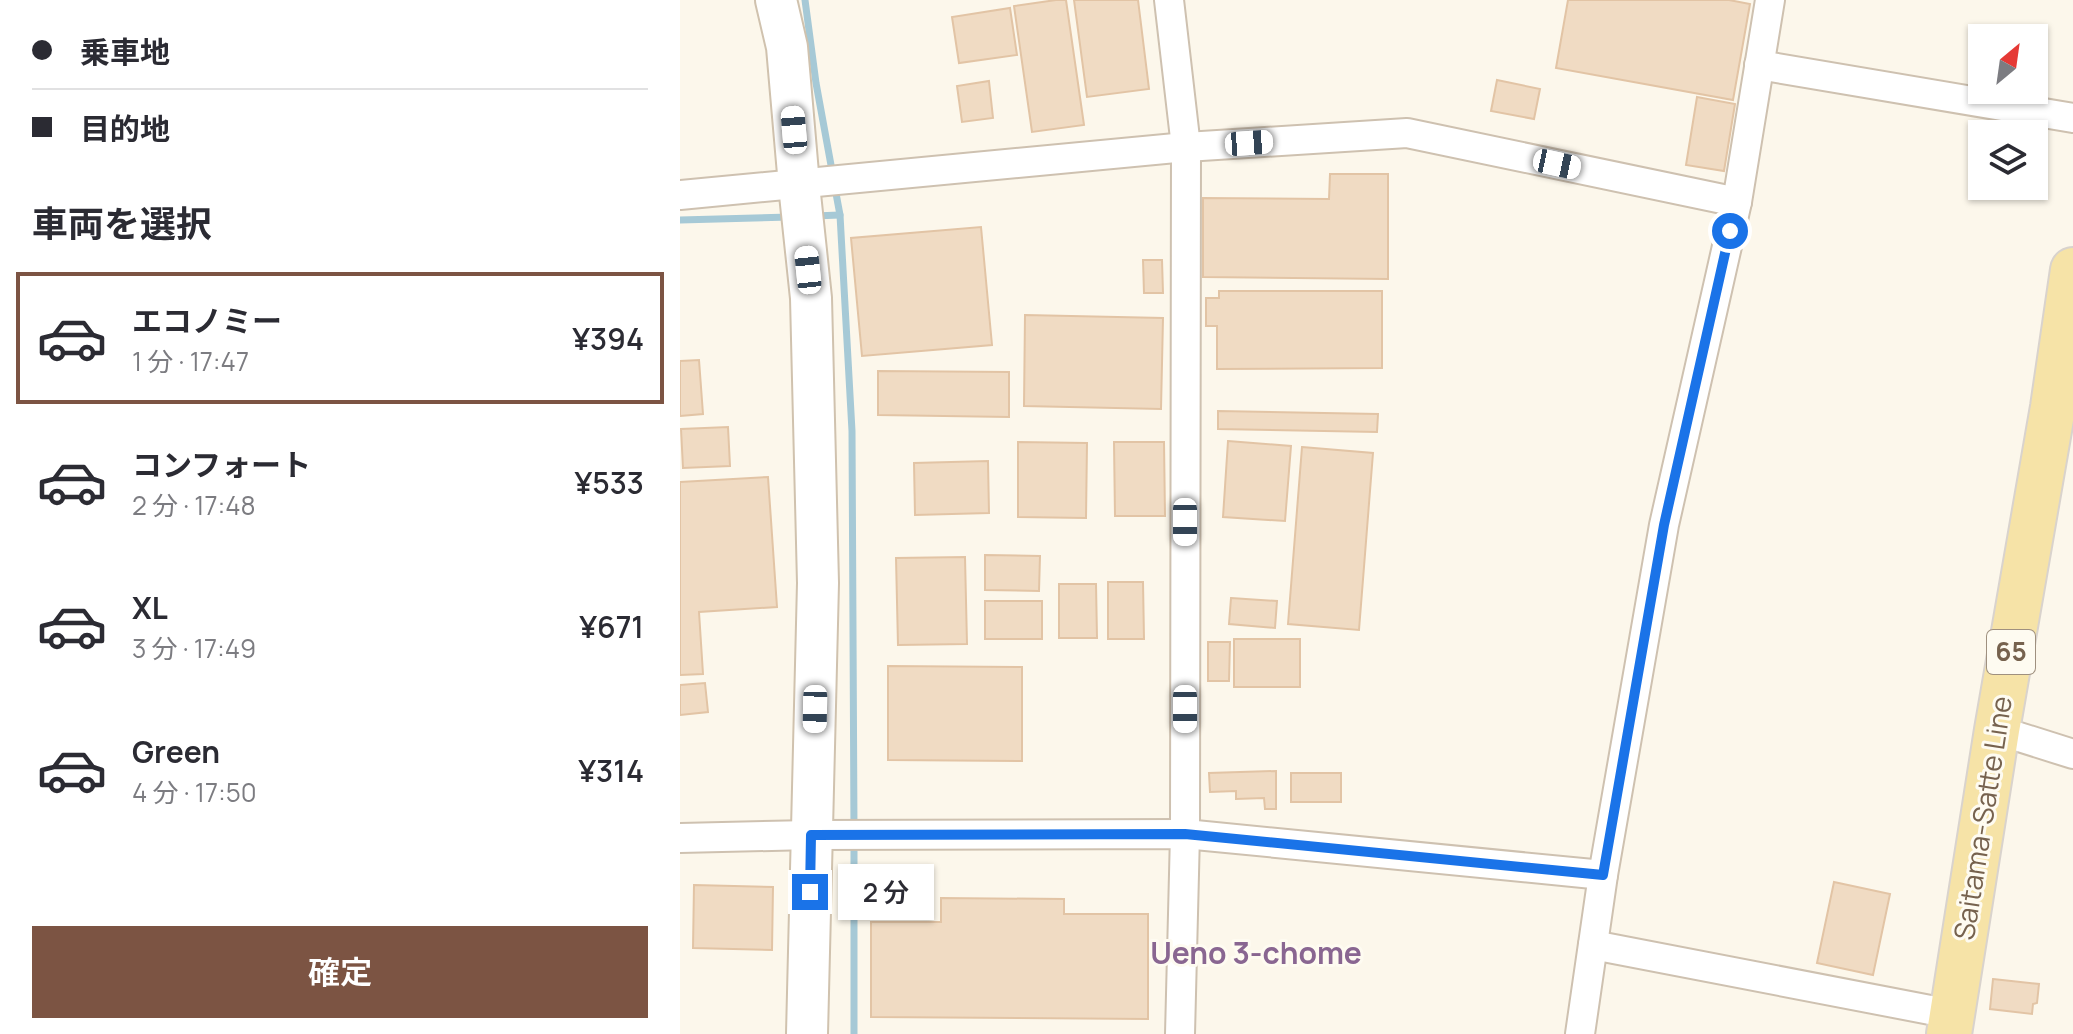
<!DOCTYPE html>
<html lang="ja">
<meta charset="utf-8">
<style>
:root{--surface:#fff;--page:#f7f7f7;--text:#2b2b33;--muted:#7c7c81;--line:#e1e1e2;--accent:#7c5443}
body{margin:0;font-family:Manrope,"Noto Sans JP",sans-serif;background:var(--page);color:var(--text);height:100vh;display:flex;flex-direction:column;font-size:30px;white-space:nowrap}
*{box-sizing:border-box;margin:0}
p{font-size:26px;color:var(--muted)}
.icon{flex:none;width:44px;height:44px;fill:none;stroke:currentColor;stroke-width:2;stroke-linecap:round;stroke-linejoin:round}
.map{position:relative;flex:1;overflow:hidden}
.details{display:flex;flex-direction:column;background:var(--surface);width:680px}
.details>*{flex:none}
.top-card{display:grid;align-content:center;height:176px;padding:0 32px;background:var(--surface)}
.needle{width:52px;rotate:29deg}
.tools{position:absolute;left:1288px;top:24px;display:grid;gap:16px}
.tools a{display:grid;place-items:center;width:80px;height:80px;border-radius:0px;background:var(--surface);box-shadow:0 2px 6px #0004;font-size:40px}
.end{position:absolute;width:36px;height:36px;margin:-18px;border:10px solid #1a73e8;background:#fff;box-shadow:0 0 0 4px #fff}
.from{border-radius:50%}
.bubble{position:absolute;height:56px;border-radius:0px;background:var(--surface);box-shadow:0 2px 6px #0004;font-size:26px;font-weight:600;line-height:56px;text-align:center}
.car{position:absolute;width:24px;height:48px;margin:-24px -12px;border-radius:10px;box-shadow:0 0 6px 2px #0007;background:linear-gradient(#fff 24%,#345 0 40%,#fff 0 76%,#345 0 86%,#fff 0)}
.top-card b{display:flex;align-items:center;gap:28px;height:76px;font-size:30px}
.top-card b+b{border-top:2px solid var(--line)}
.top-card i{width:20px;height:20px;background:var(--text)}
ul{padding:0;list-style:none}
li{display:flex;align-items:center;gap:24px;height:132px;margin:0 16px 12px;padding:0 16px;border:4px solid transparent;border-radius:0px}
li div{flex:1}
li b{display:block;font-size:30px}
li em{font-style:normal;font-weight:600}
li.selected{border-color:var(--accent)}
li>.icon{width:72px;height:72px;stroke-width:1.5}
h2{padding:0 32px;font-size:36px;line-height:96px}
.cta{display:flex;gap:16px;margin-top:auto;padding:16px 32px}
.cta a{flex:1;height:92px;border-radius:0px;background:var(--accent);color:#fff;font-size:32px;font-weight:600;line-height:92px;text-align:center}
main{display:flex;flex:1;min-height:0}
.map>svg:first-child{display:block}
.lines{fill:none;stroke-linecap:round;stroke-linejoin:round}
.stream{stroke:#a6c9d6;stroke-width:7}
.building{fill:#f0dbc3;stroke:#e2c4a5;stroke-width:2}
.street-casing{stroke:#cec1b0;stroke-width:32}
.secondary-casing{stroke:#d0c2ae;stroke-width:44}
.primary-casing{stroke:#d9d3cd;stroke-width:48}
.street{stroke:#fff;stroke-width:28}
.secondary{stroke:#fff;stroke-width:40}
.primary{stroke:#f6e3a7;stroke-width:44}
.route{stroke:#1a73e8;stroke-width:10}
.labels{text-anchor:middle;stroke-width:6;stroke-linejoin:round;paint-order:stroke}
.shield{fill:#fefbf1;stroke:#9f907f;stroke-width:2}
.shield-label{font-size:26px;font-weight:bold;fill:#76624e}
.street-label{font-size:28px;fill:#76624e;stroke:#fefbf1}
.neighbourhood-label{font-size:30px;font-weight:bold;fill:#896691;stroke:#fefbf1}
</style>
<main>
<section class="details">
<div class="top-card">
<b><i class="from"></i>乗車地</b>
<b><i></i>目的地</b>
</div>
<h2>車両を選択</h2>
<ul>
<li class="selected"><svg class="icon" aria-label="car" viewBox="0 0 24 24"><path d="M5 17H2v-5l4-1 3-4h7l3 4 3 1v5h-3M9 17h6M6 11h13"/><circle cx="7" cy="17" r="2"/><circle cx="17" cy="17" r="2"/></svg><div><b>エコノミー</b><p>1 分 · 17:47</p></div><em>¥394</em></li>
<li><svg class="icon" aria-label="car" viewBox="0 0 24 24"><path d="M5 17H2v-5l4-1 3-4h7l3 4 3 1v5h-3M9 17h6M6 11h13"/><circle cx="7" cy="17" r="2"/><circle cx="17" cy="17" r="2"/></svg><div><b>コンフォート</b><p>2 分 · 17:48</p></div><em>¥533</em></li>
<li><svg class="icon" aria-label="car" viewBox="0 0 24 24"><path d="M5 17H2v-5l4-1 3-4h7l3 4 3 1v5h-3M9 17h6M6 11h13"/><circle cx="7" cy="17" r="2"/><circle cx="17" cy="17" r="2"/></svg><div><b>XL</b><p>3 分 · 17:49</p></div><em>¥671</em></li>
<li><svg class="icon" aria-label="car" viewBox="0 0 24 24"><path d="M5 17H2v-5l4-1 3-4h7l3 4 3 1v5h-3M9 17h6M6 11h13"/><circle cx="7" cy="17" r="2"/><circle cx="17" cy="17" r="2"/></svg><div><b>Green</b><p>4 分 · 17:50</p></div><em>¥314</em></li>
</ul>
<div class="cta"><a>確定</a></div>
</section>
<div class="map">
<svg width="1393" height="1034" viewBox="0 0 1393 1034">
<rect width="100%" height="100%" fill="#fcf7eb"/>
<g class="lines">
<g class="stream">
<path d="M125 0 136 83 153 176"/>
<path d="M155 188 160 215 172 431 174 831"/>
<path d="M134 216 160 215"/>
<path d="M0 220 110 217"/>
<path d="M174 1034V843"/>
</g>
</g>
<g class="building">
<path d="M376 0H386L404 125 352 132 334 6Z"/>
<path d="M394 0H458L469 89 407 97Z"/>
<path d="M888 0H1049L1070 4 1053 100 876 68Z"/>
<path d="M330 8 337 55 279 63 272 17Z"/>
<path d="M817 80 860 89 854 119 811 111Z"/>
<path d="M309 81 313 118 282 122 277 86Z"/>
<path d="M1017 97 1055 104 1044 171 1006 165Z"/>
<path d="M650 174H708V279L523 277V198L649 199Z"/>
<path d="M301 227 312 345 182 356 171 238Z"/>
<path d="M463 260H482L483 293H464Z"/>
<path d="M539 291H702V368L537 369V326H526V298H539Z"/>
<path d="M345 315 483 318 481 409 344 406Z"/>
<path d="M19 360 23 414 0 416V361Z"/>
<path d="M198 371 329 372V417L198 415Z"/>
<path d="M538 411 698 414 697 432 538 429Z"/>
<path d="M48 427 50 466 3 468 1 429Z"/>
<path d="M548 441 611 446 605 521 543 517Z"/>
<path d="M338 442 407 443 406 518 338 517Z"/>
<path d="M434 442H484L485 516H435Z"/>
<path d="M622 447 693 453 679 630 608 624Z"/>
<path d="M308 461 309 513 235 515 234 463Z"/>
<path d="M88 477 97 607 19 612 23 674 0 675V482Z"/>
<path d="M305 555 360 556 359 591 305 590Z"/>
<path d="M285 557 287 644 218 645 216 558Z"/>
<path d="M428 582H463L464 639H428Z"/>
<path d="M379 584H416L417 638H379Z"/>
<path d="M551 598 597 601 595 628 549 624Z"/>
<rect x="305" y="601" width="57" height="38"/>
<rect x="554" y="639" width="66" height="48"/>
<path d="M528 642H550L549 681H528Z"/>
<path d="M208 666 342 667V761L208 760Z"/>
<path d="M25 683 28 712 0 715V685Z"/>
<path d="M596 771V809H585L584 798 556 799V791L530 792 529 773Z"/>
<rect x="611" y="773" width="50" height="29"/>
<path d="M1154 882 1210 894 1193 975 1137 963Z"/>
<path d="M14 885 93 887 92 950 13 948Z"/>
<path d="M261 898 384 899V914H468V1019L191 1017V922H261Z"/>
<path d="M1313 979 1359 984 1357 1003 1353 1004 1352 1014 1310 1009Z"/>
</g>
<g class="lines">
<defs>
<g id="street">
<path d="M489 0 506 147 505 834 500 1034"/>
<path d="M1079 65 1393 118"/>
<path d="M0 195 506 147 727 133 1057 202"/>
<path d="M1317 730 1393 754"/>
<path d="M0 838 131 835 505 834 923 875"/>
<path d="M913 945 1271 1014"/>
<path d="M900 1034 923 875 984 525 1057 202 1090 0"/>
</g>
<path id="secondary" d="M96 0 107 47 119 185 131 298 138 583 127 1034"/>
<path id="primary" d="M1269 1034 1317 730 1373 407 1393 270"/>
</defs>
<use href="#street" class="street-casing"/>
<use href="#secondary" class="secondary-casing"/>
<use href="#primary" class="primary-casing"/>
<use href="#street" class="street"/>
<use href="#secondary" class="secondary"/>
<use href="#primary" class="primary"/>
</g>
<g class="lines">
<path class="route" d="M130 892 131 835 505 834 923 875 984 525 1050 231"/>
</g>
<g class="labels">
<rect class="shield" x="1307" y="630" width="48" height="44" rx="6"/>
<g class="shield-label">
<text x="1331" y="661">65</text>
</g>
<g class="street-label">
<text transform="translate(1303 818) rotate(-81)" y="10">Saitama-Satte Line</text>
</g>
<g class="neighbourhood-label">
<text x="576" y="964">Ueno 3-chome</text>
</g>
</g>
</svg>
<div class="tools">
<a><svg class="needle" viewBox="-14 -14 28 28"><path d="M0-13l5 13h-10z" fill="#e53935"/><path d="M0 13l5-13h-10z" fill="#7c7c81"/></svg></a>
<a><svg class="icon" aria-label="layers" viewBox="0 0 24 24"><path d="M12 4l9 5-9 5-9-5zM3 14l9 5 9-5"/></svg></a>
</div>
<i class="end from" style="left:1050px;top:231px"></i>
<i class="end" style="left:130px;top:892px"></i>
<div class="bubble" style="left:158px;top:864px;width:96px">2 分</div>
<i class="car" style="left:114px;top:130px;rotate:355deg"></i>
<i class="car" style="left:569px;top:143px;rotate:86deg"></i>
<i class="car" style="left:877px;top:164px;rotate:102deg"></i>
<i class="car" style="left:128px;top:270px;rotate:354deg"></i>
<i class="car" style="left:505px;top:522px;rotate:180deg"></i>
<i class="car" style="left:135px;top:709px;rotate:181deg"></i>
<i class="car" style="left:505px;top:709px;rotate:180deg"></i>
</div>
</main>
